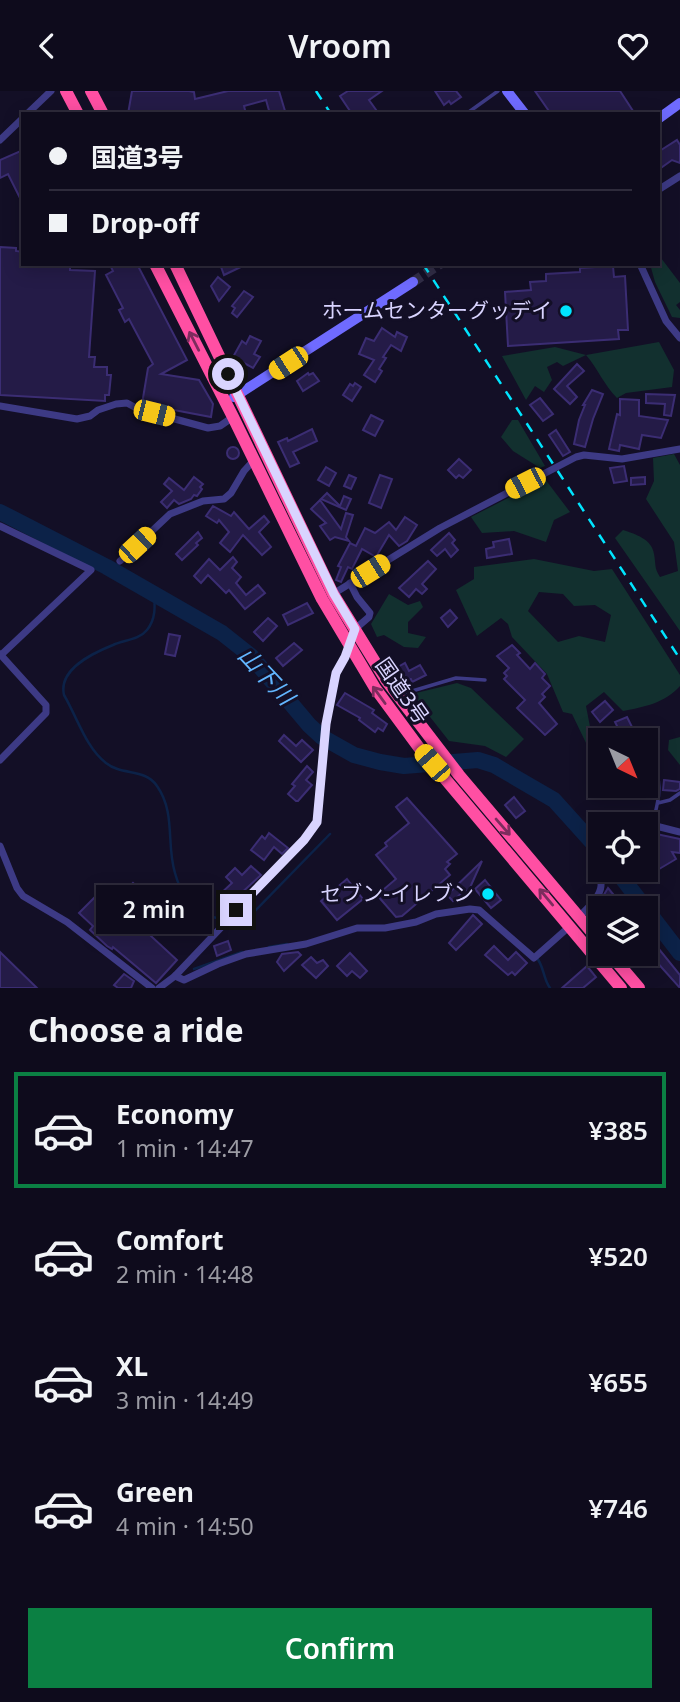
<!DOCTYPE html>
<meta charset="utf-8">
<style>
:root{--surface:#0e0b1c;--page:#171425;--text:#f1f3f6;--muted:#9b9ba3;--line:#2e2b3b;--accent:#0b8043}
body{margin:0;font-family:"Noto Sans","Noto Sans JP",sans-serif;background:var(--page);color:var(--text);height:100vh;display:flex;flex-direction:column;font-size:26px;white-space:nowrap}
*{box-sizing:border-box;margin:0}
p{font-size:23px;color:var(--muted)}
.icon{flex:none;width:38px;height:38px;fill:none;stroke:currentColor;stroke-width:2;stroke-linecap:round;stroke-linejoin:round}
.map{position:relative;height:897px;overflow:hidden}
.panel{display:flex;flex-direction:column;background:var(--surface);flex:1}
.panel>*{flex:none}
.guide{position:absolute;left:21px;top:21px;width:639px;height:154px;border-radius:0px;box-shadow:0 4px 18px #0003,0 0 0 2px var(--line);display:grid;align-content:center;height:154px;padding:0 28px;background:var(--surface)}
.needle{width:46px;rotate:137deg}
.tools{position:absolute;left:588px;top:637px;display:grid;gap:14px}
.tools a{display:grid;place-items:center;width:70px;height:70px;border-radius:0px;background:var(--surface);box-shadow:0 4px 18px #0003,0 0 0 2px var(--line);font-size:35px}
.end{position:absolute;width:32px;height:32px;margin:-16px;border:9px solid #d9d4ff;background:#111;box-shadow:0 0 0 4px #111}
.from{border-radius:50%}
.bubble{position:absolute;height:49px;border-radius:0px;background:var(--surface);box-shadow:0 4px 18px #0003,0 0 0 2px var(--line);font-size:23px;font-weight:600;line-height:49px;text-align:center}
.car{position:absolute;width:21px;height:42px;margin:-21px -10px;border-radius:9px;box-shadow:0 0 5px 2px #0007;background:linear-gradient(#f5c518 24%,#345 0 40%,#f5c518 0 76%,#345 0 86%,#f5c518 0)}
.guide b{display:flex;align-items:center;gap:24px;height:66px;font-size:26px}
.guide b+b{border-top:2px solid var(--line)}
.guide i{width:18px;height:18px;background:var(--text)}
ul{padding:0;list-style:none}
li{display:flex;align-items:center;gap:21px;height:116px;margin:0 14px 10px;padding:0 14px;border:4px solid transparent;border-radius:0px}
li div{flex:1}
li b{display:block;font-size:26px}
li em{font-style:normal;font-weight:600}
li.current{border-color:var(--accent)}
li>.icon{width:63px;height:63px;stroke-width:1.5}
h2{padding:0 28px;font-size:32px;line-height:84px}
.button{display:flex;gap:14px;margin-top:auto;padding:14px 28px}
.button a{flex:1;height:80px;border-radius:0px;background:var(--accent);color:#fff;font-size:28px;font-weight:600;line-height:80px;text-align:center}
header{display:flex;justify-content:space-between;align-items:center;height:91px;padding:0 28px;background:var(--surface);font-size:32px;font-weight:600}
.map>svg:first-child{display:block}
.green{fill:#12302f;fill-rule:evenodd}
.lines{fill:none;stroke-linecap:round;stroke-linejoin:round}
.stream{stroke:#0c2248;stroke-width:2.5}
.river{stroke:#0c2248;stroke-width:16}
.building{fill:#241b47;stroke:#3b2d73;stroke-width:2}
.secondary-tunnel{stroke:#312d47;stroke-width:10;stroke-dasharray:10 5;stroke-linecap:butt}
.lane{stroke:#3d3a85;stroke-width:3.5}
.street{stroke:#3d3a85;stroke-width:7}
.secondary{stroke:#6f6bff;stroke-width:10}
.highway{stroke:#ff4fa3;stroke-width:12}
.rail{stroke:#00e5ff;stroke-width:2.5;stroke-dasharray:10 9;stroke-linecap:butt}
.oneway{stroke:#7d2c5e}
.route{stroke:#d9d4ff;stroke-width:9}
.poi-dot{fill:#00e5ff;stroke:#130f26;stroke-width:2.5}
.labels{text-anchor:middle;stroke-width:6;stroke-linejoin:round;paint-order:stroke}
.poi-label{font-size:21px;fill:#d9d4ff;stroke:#130f26;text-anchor:end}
.street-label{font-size:21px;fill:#d9d4ff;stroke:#130f26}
.water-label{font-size:23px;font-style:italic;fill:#62b6ff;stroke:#130f26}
</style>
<header><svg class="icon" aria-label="back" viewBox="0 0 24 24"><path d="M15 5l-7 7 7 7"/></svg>Vroom<svg class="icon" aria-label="heart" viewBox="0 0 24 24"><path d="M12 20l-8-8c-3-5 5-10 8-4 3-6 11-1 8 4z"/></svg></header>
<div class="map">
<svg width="680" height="897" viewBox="0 0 680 897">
<rect width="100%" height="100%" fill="#130f26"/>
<g class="green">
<path d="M658 163 680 192V211L676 214 680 219V227L672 226 655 191 650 173H658Z"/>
<path d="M659 251 674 279 672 296 626 302 617 307C604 294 598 278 586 264L563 275 557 271 547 276 552 289 544 301 535 295 526 309 502 265 555 256 586 264Z"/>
<path d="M512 329H518L545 375 540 377 513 360 501 346Z"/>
<path d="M674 363 680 374V540L615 447 623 439C635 443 652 448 654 463 656 473 654 477 660 486L678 480 674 451 646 408 654 390 653 367Z"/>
<path d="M545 388 570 421 554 429 546 451 514 440 482 442 471 426Z"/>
<path d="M534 468 594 480 612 478 680 584V595C665 612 644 616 623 620L604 601 586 615 592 646 587 654 572 623 563 621 547 583 512 546 508 533 501 527 477 545 456 499 474 488V476ZM539 501 563 503 574 515 595 514 611 524 605 551 579 545 558 551 528 520Z"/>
<path d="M389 503 408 514 420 510 423 516 408 531V542L426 546 418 557 404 556 384 544 377 546 371 533Z"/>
<path d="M457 592 471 597 524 648 506 666 485 655 449 650 412 603Z"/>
<path d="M680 646V674L668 659 669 649Z"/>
</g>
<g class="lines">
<g class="stream">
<path d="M154 502C155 515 156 528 147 539 139 549 124 549 113 554 93 562 58 578 64 604 77 626 86 657 106 672 122 685 145 677 157 695 176 722 166 753 175 782 186 822 215 836 252 823L330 743"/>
<path d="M269 856 287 853"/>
<path d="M536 866C544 874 543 888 550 897"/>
<path d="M194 878 242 861"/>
</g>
<g class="river">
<path d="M0 421 107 476 222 542 251 565 309 634 322 646 354 664 380 671 404 675 478 669 494 674 554 709 600 760"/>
<path d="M616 779 680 862"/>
</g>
</g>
<g class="building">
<path d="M132 0H189L194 1 195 8 228 0H279L285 20 270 23 266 9 244 15 246 23H128Z"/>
<path d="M348 0H382L369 9 379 23H352L340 5Z"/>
<path d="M435 0H456L461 6 451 13 449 10 444 14Z"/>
<path d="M535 0H620L635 23H551Z"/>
<path d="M677 49 680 54V72L672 69 658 79V61Z"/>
<path d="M23 59V113L8 83 0 87V69Z"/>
<path d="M0 156 16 157V160L23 161V173H70V179L95 180 89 266H95L94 276H107V284H111L109 304H105V310L0 304Z"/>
<path d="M116 173H137L187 269 161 283 199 289 213 313 211 326 142 313 148 277 153 273 129 228 125 231 119 219 123 217 106 184 113 180 111 176Z"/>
<path d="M220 173H247L224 184Z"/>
<path d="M613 175 614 186 625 185 628 239H618L619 248 508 255 505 201 531 199 530 191 546 190V183L580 181V177Z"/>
<path d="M218 186 230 196 219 210 211 195Z"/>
<path d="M244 200 253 206 237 226 232 222 235 217 232 215Z"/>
<path d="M382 237 395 246 397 241 407 246 401 260 391 254 383 266 386 267 379 278 382 280 375 291 364 284 374 269 359 263 366 247 374 250Z"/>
<path d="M250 245 261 250 254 263 260 266 253 277 233 266 242 250 246 253Z"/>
<path d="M577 273 584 280 567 295 577 306 570 313 554 298Z"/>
<path d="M308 282 309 284 313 282 319 290 303 300 297 290Z"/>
<path d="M355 292 361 296 352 310 343 304 350 293 353 295Z"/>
<path d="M592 299 603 303 593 328 585 356 574 353 579 329 585 314H583Z"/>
<path d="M646 303 675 304 671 325 664 324 665 313 646 312Z"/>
<path d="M540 307 553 323 543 330 530 314Z"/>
<path d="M620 308 639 309V325L668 329 661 347 642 344 639 358 620 354 619 360 609 358 617 323 620 324Z"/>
<path d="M371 324 383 330 375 345 363 339Z"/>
<path d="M312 338 317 350 293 361 299 372 290 376 278 351 287 347 288 350Z"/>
<path d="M556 339 570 361 563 365 549 344Z"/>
<circle cx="233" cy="362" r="6"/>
<path d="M459 368 471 379 463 387 459 384 456 387 448 379Z"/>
<path d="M624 375 627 390 614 392 610 377Z"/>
<path d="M326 376 336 382 329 395 318 389Z"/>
<path d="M349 384 356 387 351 398 344 395Z"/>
<path d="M380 384 392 388 381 417 369 412Z"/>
<path d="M194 386 203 393 200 396 202 398 197 405 194 404 191 408 179 413 174 409 167 417 161 411 172 400 164 393 169 387 184 399Z"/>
<path d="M645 386V393L631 394V387Z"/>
<path d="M327 402 340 415 344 405 351 408 346 419 321 408Z"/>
<path d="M320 409 341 438 346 422 353 424 346 446 349 450 335 446 330 449 320 435 326 432 311 418Z"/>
<path d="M213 415 231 425 234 421 249 438 264 425 269 431 259 441 271 456 262 464 243 444 230 461 220 452 229 441 219 429 217 432 206 425Z"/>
<path d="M405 426 417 434 407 450 399 455 389 444 376 466 362 458 352 478 348 476 341 491 336 489 341 476 338 475 350 452 356 455 365 437 375 442 389 431 396 439Z"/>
<path d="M198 441 202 447 196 452 198 454 182 469 176 463Z"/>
<path d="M449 442 455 449 452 452 458 459 451 466 445 458 437 465 431 459Z"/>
<path d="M509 448 512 463 487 467 486 458 494 456 493 451Z"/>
<path d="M233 466 237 471 232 477 241 486 236 492 246 504 258 494 265 502 245 518 229 499 226 502 208 484 201 492 194 485 209 468 220 479Z"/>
<path d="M428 470 436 478 422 493 427 498 422 503 416 498 409 506 399 497Z"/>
<path d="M307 512 313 522 288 534 283 524Z"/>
<path d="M450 519 457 527 448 536 441 527Z"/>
<path d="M268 527 277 535 263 550 254 541Z"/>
<path d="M169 543 180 545 175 565 165 563Z"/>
<path d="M294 552 302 559 283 575 276 567Z"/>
<path d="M512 554 520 562 517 564 530 578 535 572 545 583 542 587 550 595 542 603 545 606 539 612 557 633 545 644 517 617 525 609 504 588 507 585 504 582 509 577 497 565Z"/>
<path d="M405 572 409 580 420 574 426 584 412 591 411 588 406 587 398 576Z"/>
<path d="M345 602 374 619 372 622 387 633 383 640 378 637 375 641 359 629 360 627 337 614Z"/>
<path d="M605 610 613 619 600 631 592 621Z"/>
<path d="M627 626 632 636 620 641 615 631Z"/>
<path d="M284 644 296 655 302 649 313 659 301 671 279 650Z"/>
<path d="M307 675 313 681 306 689 312 694 298 710H296L288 703 295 695 292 693Z"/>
<path d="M664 689 680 691V698L676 700 663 699Z"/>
<path d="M514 706 525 720 516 727 505 714Z"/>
<path d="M407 707 457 763 447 771 450 773 445 778 450 784 402 825 396 826 377 804 396 788 376 764 387 755 385 752 409 732 396 716Z"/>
<path d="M647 741 680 748V762L672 761 676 768 644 787 639 779H646V754L657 747Z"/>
<path d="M269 742 288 757 282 763 274 756 264 769 251 759 262 745 265 748Z"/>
<path d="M482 770 468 801 465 799 453 810 447 804Z"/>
<path d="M251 775 261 784 227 815 218 805 232 792 226 786 235 777 242 784Z"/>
<path d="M347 788 363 808 337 829 321 810Z"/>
<path d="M485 789 501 809 491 817 475 798Z"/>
<path d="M133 792 154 812 151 814 155 817 139 834 177 869 156 892 113 856 112 858 107 855 90 839 93 835 79 822 97 804 110 816Z"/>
<path d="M608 797 618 809 608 817H596Z"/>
<path d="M473 824 482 833 456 859 449 852Z"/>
<path d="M646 842 680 884V897L646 859Z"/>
<path d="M228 850 231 859 217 865 214 855Z"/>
<path d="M494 855 508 869 516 861 527 872 515 884 512 881 508 884 485 864Z"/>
<path d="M0 861 37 897H0Z"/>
<path d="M298 861 301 864 284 880 277 871 282 863Z"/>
<path d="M350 862 367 880 360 887 352 880 347 885 337 875Z"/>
<path d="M311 866 317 872 323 869 328 875 316 887 302 874Z"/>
<path d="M587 875 596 886 583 897H562Z"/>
<path d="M124 883 134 890 131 897H118L114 894Z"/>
</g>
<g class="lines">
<path class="secondary-tunnel" d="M413 191 440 173"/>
<g class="lane">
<path d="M466 23 498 0"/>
<path d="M402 603 456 587 485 589"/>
<path d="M620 645 621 649"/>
<path d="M646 674 655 678C663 696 657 716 652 734"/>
<path d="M658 712 670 709 680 702"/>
</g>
<g class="street">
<path d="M27 23 51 0"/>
<path d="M0 49 23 27"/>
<path d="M658 99 680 85"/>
<path d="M640 173 666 230 680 247"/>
<path d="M0 315 77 328 90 325 98 319 116 313 127 312 138 318 208 337 220 335 233 326"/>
<path d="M0 435 91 479 1 564"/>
<path d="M120 470 170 423 203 410 224 408 231 402 244 380 254 369"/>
<path d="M333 503 440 437 576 366 584 364 622 368 680 358"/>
<path d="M0 669 46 622V614L0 563"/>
<path d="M646 735 652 734 680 741"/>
<path d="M0 755 17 797 23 805 67 831 152 897"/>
<path d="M578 827C586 818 600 807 601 795 602 787 598 781 600 773"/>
<path d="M175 885 184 889 218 873 246 863 306 853 357 837H385L416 831 436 823 470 818 479 819 534 867 570 835"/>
<path d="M159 897 175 885 304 749 317 731 326 633 336 582 345 566 355 538 369 526 370 522 357 506 350 492"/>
</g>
<g class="secondary">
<path d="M507 0 525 23"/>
<path d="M658 28 680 12"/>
<path d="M234 306 413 191"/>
</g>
<g class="highway">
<path d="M66 0 78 23"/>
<path d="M91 0 103 23"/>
<path d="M155 173 233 326 322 508 375 597 420 658 621 897"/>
<path d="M175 173 333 503 386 589 459 684 600 851"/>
<path d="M610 863 639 897"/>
</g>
<g class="rail">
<path d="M316 0 331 23"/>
<path d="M423 173 680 568"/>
</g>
</g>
<defs><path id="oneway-shaft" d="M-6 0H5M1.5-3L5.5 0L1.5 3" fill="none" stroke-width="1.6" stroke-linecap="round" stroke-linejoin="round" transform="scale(1.75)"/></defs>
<g class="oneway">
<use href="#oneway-shaft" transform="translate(194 250) rotate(-117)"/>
<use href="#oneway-shaft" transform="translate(379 604) rotate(-126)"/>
<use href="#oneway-shaft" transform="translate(503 736) rotate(49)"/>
<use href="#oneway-shaft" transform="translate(546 806) rotate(-130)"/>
</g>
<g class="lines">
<path class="route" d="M228 283 334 503 355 538 345 566 336 582 326 633 317 731 304 749 236 819"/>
</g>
<g class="poi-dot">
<circle cx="566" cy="220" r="7"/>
<circle cx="488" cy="803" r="7"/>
</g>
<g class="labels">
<g class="poi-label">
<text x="552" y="227">ホームセンターグッデイ</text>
<text x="474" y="810">セブン-イレブン</text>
</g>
<g class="street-label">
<text transform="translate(402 600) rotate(55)" y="7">国道3号</text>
</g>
<g class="water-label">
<text transform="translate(266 585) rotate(47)" y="8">山下川</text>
</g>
</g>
</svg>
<div class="tools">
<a><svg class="needle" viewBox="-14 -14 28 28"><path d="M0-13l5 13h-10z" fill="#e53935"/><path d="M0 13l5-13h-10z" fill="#9b9ba3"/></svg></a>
<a><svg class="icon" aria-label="locate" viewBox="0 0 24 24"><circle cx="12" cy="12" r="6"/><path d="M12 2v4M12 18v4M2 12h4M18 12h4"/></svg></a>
<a><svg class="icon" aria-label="layers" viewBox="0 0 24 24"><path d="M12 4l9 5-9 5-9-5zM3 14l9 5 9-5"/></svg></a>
</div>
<i class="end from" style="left:228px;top:283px"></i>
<i class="end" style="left:236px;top:819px"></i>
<div class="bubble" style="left:96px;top:794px;width:116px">2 min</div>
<i class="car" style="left:288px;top:272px;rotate:237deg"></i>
<i class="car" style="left:154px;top:322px;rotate:104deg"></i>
<i class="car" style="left:525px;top:392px;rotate:243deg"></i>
<i class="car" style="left:137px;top:454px;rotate:47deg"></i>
<i class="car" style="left:370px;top:480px;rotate:58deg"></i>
<i class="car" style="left:432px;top:672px;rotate:319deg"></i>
<div class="guide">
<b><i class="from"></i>国道3号</b>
<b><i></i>Drop-off</b>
</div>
</div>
<section class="panel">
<h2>Choose a ride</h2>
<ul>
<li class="current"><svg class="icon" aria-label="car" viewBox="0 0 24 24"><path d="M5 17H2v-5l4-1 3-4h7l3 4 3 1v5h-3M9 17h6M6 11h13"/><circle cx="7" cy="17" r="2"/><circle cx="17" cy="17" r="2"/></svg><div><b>Economy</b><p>1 min · 14:47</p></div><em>¥385</em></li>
<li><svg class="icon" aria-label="car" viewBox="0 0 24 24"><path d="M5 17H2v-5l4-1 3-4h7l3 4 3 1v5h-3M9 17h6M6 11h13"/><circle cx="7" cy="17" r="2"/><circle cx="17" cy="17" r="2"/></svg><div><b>Comfort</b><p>2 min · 14:48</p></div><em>¥520</em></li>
<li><svg class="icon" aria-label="car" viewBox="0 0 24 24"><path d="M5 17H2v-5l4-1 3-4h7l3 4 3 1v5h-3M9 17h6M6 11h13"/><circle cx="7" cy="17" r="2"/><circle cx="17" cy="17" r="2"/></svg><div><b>XL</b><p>3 min · 14:49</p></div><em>¥655</em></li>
<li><svg class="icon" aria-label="car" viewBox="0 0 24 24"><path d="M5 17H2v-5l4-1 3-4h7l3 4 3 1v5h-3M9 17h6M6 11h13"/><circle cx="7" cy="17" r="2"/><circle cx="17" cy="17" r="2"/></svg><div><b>Green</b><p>4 min · 14:50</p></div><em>¥746</em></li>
</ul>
<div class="button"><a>Confirm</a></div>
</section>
